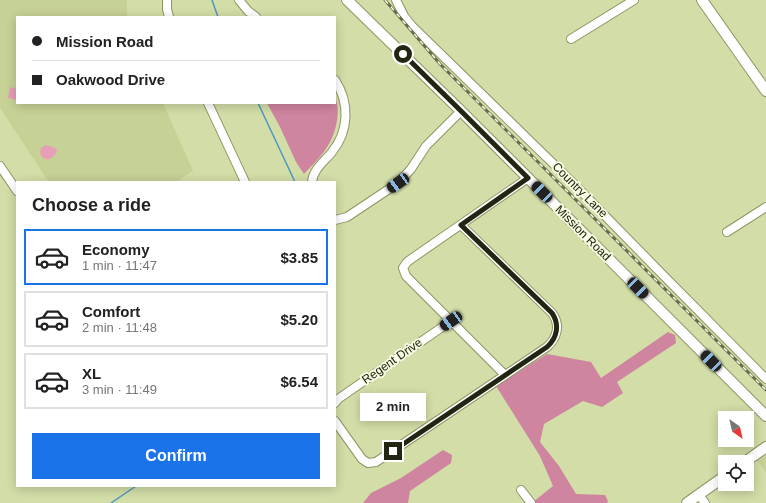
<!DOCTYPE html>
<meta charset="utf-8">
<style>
:root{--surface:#fff;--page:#f2f2f2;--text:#222;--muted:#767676;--line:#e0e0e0;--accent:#1a73e8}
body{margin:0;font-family:Helvetica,sans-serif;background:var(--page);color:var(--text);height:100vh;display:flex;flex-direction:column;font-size:15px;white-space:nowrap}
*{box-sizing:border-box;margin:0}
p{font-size:13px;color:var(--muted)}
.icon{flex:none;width:22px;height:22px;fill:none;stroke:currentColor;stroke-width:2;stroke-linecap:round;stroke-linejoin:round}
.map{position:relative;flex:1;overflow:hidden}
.side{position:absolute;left:16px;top:181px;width:320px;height:306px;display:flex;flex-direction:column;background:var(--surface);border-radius:0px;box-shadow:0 2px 10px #0003}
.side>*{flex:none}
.banner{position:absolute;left:16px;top:16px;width:320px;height:88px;border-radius:0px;box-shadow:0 2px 10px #0003;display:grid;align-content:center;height:88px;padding:0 16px;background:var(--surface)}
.needle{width:26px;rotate:146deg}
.fabs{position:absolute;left:718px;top:411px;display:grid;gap:8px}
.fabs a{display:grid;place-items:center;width:36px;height:36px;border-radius:0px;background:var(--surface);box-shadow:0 2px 10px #0003;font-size:20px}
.end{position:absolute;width:18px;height:18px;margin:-9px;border:5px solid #222511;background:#fff;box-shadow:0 0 0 2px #fff}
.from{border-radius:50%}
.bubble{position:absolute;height:28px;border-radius:0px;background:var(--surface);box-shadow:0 2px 10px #0003;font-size:13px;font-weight:600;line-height:28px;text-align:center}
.car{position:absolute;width:12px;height:24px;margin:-12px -6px;border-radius:5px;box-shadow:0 0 3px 1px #0007;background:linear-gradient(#222 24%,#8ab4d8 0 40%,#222 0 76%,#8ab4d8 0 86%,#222 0)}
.banner b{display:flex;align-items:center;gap:14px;height:38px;font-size:15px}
.banner b+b{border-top:1px solid var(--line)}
.banner i{width:10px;height:10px;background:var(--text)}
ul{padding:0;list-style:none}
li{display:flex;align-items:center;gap:12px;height:56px;margin:0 8px 6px;padding:0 8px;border:2px solid var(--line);border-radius:0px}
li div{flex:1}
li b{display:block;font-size:15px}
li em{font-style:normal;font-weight:600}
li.active{border-color:var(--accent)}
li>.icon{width:36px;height:36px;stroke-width:1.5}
h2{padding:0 16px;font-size:18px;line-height:48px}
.action{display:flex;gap:8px;margin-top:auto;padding:8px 16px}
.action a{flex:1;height:46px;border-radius:0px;background:var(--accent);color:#fff;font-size:16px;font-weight:600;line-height:46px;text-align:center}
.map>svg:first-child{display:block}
.built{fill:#c6d195}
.green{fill:#e79eb7}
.forest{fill:#cf849f}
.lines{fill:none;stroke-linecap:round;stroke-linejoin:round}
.stream{stroke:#4e96c1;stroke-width:1.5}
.minor-casing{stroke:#8d9664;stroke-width:10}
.major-casing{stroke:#8d9664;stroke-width:12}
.minor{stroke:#fff;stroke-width:8}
.major{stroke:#fff;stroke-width:10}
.rail-casing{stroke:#676d4c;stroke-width:3}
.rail{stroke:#f5fae0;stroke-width:1.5;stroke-dasharray:4.5;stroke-linecap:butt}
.route{stroke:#222511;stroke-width:5}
.labels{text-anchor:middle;stroke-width:4;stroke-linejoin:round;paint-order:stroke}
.street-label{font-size:12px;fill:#222511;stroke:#f5fae0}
</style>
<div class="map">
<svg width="766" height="503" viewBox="0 0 766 503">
<rect width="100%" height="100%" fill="#d2dda7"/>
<g class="built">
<path d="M0 0H127V17H17V103H163L193 171 176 182H49L0 108Z"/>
<path d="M766 454V473L757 460Z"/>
</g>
<g class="green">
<path d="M10 87 17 89V100L8 98Z"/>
<path d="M46 145 55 148 57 151C53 158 49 162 42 157L40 153 41 148Z"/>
</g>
<g class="forest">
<path d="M335 98C342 111 335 136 327 147 321 157 312 165 304 174L296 162 280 127 267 103H335Z"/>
<path d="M668 332 675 335 676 343 617 382 623 393 602 407 583 401 544 424 540 442 559 466 576 494 605 495 608 501 607 503H534L533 502 553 486 540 456 496 386 547 354 591 362 601 378Z"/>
<path d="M443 450 452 455 451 463 410 491 408 503H363L371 493 401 478Z"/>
</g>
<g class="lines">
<g class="stream">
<path d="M212 0 218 17"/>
<path d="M258 103 295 182"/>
<path d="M111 503 136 486"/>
</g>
<defs>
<g id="minor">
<path d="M167 0V9L169 17"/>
<path d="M239 0 248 11 256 17"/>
<path d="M396 0 404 16 412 26 572 182 663 275 766 379"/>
<path d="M571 39 634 0"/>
<path d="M208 103 245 182"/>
<path d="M0 166 17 191"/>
<path d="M312 182C313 169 325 161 332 152 349 131 350 103 335 80"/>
<path d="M335 220 347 217 398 183 411 169 426 146 461 111"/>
<path d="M727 232 766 207"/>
<path d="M505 375 406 276 403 268 407 262 414 257 528 178"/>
<path d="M335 403 338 399 451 321"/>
<path d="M335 421 362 459 368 463 376 462 547 347C557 338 561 325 552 313L461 225"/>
<path d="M521 490 531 503"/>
<path d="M699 495 705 503"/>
</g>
<g id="major">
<path d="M347 0 461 111 766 416"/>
<path d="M702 0 766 91"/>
<path d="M745 462 766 447"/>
<path d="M687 503 725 476"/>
</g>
</defs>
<use href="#minor" class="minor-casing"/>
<use href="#major" class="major-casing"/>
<use href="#minor" class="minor"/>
<use href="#major" class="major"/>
<defs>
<path id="rail" d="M385 0 440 64 766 390"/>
</defs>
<use href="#rail" class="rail-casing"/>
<use href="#rail" class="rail"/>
</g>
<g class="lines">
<path class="route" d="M393 451 547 347C557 338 560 325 552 313L461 225 528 178 461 111 403 54"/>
</g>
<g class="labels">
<g class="street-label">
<text transform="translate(580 190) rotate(45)" y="4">Country Lane</text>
<text transform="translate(583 233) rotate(45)" y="4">Mission Road</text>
<text transform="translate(392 361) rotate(-35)" y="4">Regent Drive</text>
</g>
</g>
</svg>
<div class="fabs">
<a><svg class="needle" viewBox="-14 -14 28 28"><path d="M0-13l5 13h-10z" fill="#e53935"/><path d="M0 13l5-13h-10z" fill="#767676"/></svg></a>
<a><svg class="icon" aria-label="locate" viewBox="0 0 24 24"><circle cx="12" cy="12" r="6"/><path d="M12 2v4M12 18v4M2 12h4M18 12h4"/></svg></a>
</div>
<i class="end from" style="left:403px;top:54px"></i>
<i class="end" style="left:393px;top:451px"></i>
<div class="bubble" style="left:360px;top:393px;width:66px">2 min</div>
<i class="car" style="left:398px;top:183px;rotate:235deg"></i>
<i class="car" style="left:542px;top:192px;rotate:315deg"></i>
<i class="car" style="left:638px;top:288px;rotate:135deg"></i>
<i class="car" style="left:451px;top:321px;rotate:235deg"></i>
<i class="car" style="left:711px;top:361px;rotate:315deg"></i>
<div class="banner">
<b><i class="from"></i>Mission Road</b>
<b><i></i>Oakwood Drive</b>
</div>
<section class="side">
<h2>Choose a ride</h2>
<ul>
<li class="active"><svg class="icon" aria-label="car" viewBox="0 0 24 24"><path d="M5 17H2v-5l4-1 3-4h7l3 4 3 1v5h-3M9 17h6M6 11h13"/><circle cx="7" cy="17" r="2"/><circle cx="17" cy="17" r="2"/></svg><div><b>Economy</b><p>1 min · 11:47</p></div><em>$3.85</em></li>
<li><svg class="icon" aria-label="car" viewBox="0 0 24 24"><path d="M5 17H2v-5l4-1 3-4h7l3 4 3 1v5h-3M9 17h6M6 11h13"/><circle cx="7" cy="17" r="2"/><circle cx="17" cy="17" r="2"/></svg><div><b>Comfort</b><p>2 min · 11:48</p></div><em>$5.20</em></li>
<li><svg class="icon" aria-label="car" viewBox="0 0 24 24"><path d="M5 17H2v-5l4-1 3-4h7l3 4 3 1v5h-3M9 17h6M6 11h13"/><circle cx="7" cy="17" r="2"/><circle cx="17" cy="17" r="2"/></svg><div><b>XL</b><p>3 min · 11:49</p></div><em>$6.54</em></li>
</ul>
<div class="action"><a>Confirm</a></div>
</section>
</div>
